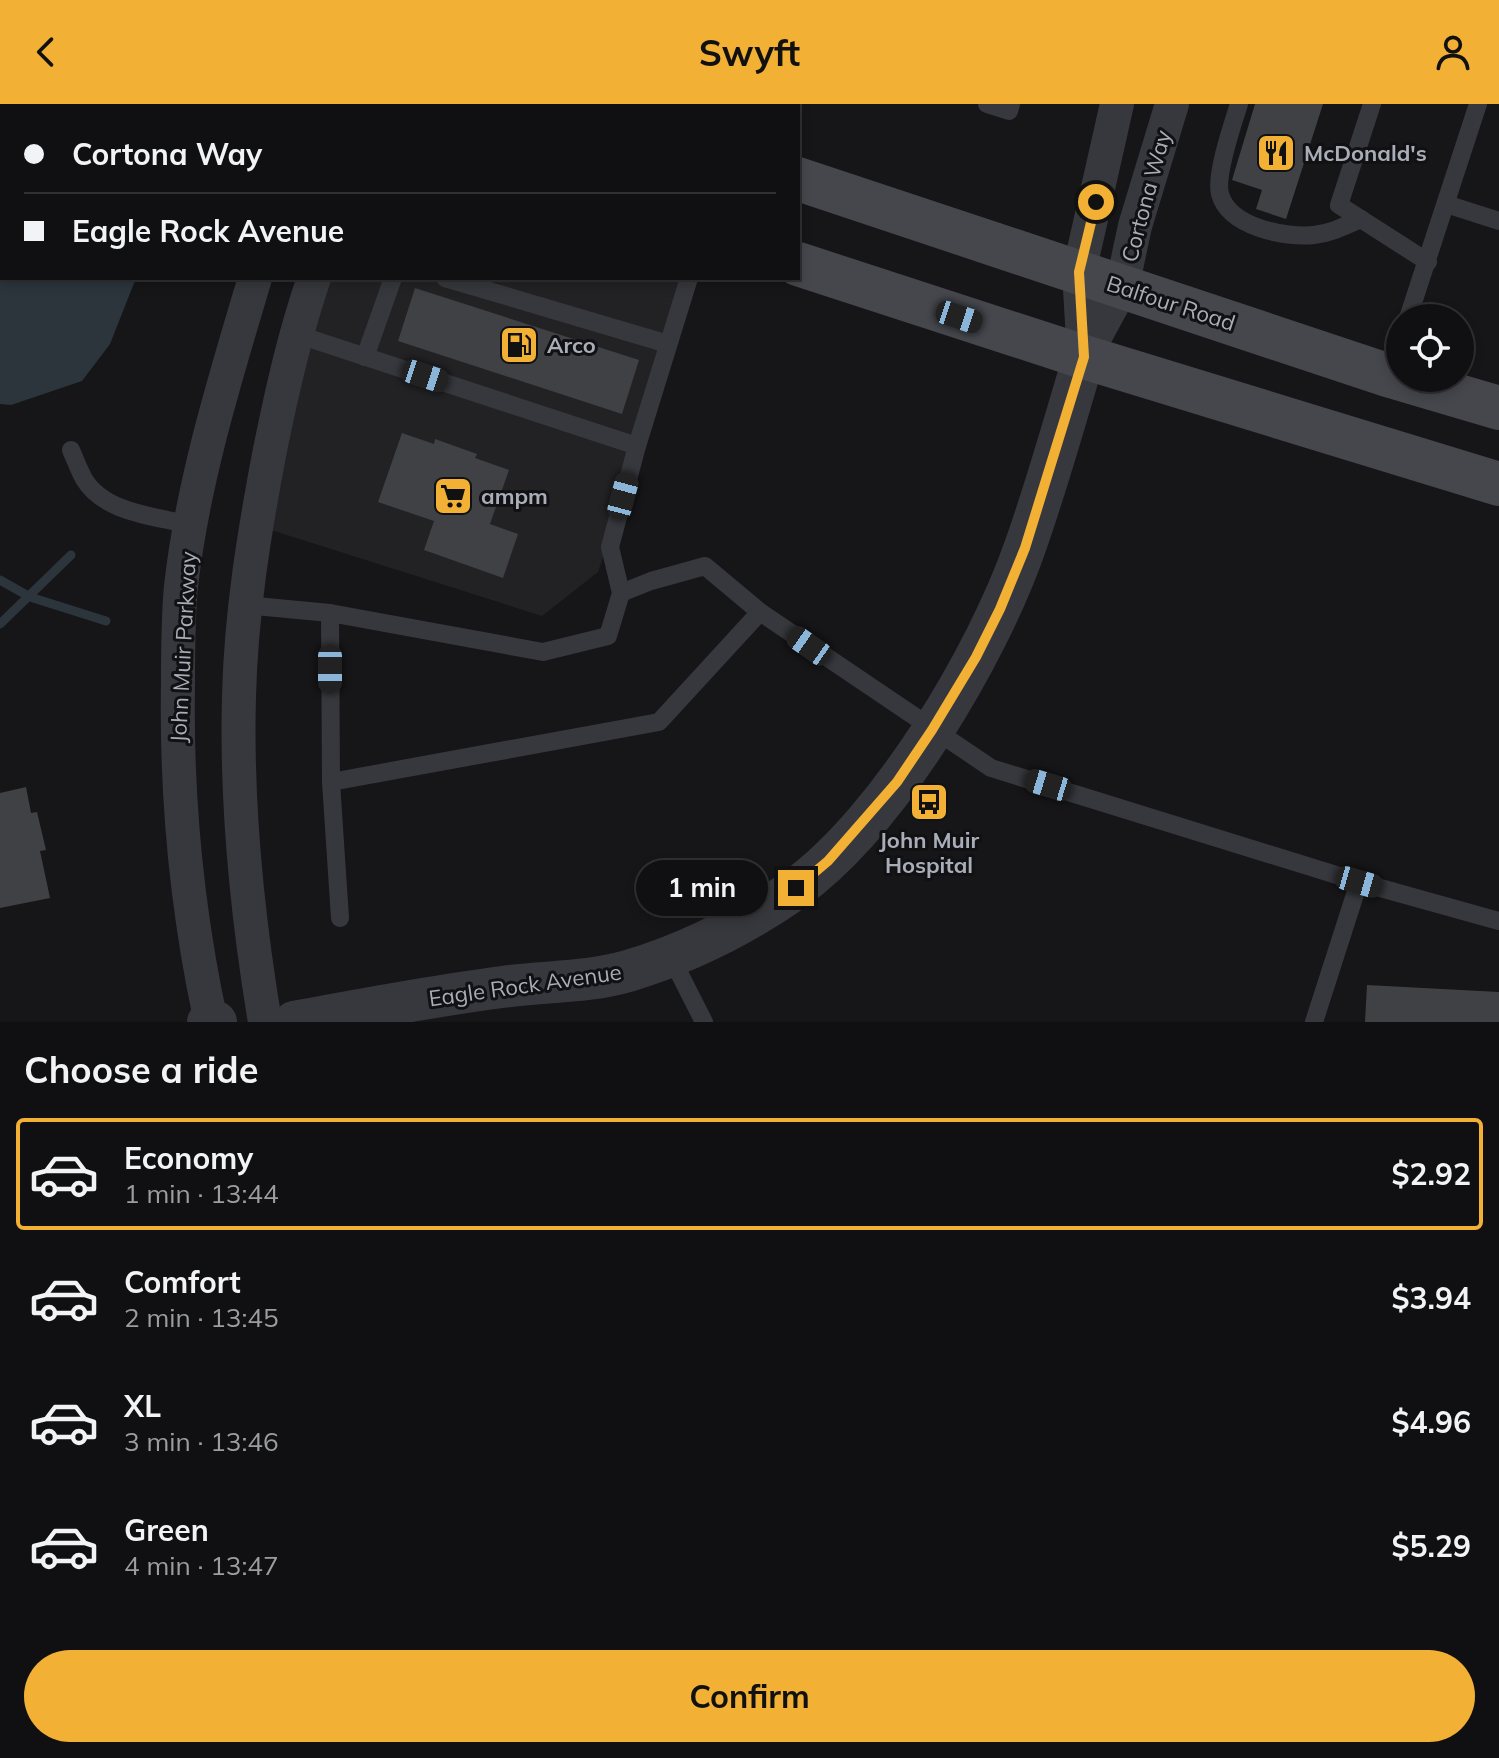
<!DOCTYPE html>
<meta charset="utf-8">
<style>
:root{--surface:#101012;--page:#19191b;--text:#f1f3f6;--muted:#9c9d9f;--line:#303032;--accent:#f2b134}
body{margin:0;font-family:Mulish,sans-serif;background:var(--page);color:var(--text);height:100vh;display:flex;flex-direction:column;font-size:30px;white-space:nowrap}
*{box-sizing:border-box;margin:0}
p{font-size:26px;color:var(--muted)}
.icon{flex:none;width:44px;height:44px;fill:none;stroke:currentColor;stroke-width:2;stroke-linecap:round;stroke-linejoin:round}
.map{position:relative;height:918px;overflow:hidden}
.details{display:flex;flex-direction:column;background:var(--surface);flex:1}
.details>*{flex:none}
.hud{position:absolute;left:0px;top:0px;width:800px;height:176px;box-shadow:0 4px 12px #0003,0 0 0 2px var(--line);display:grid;align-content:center;height:176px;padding:0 24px;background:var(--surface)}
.fabs{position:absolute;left:1386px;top:200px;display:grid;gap:16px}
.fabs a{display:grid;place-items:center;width:88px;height:88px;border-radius:50%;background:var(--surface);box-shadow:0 4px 12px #0003,0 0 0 2px var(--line);font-size:40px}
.end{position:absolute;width:36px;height:36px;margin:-18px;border:10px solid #f2b134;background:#111;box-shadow:0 0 0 4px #111}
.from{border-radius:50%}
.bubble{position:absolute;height:56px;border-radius:28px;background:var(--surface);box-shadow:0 4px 12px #0003,0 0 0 2px var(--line);font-size:26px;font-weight:700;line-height:56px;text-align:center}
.car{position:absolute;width:24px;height:48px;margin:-24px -12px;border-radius:10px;box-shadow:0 0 6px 2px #0007;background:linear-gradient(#222 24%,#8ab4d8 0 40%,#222 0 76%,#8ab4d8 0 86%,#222 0)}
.hud b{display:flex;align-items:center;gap:28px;height:76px;font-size:30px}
.hud b+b{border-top:2px solid var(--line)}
.hud i{width:20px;height:20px;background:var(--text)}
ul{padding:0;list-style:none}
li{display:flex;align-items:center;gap:24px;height:112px;margin:0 16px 12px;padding:0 8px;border:4px solid transparent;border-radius:8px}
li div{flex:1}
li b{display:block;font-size:30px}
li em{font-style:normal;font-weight:700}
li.current{border-color:var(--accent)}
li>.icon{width:72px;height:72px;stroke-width:1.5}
h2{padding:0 24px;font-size:36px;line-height:96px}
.cta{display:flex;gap:16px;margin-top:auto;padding:16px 24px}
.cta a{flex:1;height:92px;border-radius:48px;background:var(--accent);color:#111;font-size:32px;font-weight:700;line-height:92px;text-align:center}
header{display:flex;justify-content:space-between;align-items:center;height:104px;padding:0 24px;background:var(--accent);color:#111;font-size:36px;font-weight:700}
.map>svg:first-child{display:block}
.built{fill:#222225}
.water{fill:#2c353c}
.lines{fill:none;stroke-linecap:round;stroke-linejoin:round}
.stream{stroke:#2c353c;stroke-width:9}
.building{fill:#404145}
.service{stroke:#37383d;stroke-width:18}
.minor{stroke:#37383d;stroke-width:34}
.tertiary{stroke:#37383d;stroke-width:42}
.secondary{stroke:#45474d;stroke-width:44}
.route{stroke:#f2b134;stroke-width:10}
.labels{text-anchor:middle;stroke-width:6;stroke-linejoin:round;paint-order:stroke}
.poi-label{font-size:22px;font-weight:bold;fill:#a8adb8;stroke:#111113;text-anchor:start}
.street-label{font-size:22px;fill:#a8adb8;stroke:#111113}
</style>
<header><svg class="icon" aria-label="back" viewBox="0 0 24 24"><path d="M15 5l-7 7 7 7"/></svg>Swyft<svg class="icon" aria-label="person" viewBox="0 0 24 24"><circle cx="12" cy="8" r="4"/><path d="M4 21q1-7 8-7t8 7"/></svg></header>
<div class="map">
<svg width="1499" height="918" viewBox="0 0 1499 918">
<rect width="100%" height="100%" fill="#161618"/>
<path class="built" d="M331 174H696L598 468 542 512 268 425 305 256Z"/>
<path class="water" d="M0 42 2 174H136L110 240 82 277 11 301 0 300Z"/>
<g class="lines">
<g class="stream">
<path d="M0 476 30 493 106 517"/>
<path d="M0 520 71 451"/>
</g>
</g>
<g class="building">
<path d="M1255 0H1323L1286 115 1256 105 1262 86 1232 76Z"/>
<path d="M415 184 639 256 622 310 398 237Z"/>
<path d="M402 329 434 340 435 335 477 350 475 354 509 366 490 420 518 430 503 474 424 446 434 417 378 398Z"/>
<path d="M26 683 31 709 37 708 46 746 40 747 50 794 0 804V689Z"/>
<path d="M1367 881 1499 888V918H1365Z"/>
</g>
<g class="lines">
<g class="service">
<path d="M987 0 1009 7 1011 0"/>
<path d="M1239 0C1233 19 1215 71 1220 90 1229 123 1285 134 1314 131 1331 129 1345 122 1361 115"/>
<path d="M1372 0 1339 101 1428 158"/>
<path d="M773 2 774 0"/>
<path d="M1446 100 1499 117"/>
<path d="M445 174 668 240"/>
<path d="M1408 214 1478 0"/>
<path d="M296 230 637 342"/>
<path d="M365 253 393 174"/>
<path d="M1387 271 1400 235"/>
<path d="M71 346C75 355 79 366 84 375 104 409 155 412 190 421"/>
<path d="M621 489 651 477 705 462 760 508"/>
<path d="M245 501 330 509"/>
<path d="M331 678 330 509 543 548 608 532 621 489 610 443 637 342 689 174"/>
<path d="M340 814 331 678 659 618 760 508 991 664 1359 778 1499 817"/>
<path d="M671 853 704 918"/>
<path d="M1314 918 1359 778"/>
</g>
<g class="minor">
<path d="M365 2V0"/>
<path d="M1084 253 1122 183 1135 122 1172 0"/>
<path d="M1084 253 1079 168 1117 0"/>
<path d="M211 918C187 807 176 692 178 579 178 547 178 514 181 482 193 377 225 275 255 174"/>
<path d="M265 918C247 810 236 701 239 592 241 510 254 430 269 351 281 291 294 232 314 174"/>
</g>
<g class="tertiary">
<path d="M208 918H216"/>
<path d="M294 918C363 905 433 892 502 883 544 877 587 879 628 867 688 849 744 821 795 785 889 717 987 552 1025 443 1047 381 1065 316 1084 253"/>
</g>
<g class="secondary">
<path d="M298 0 303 2"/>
<path d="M562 0 568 2"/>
<path d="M798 75 1387 271 1499 304"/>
<path d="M798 160 1084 253 1499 380"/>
</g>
</g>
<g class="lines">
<path class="route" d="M796 784 828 757 897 678 932 626 976 553 1000 505 1025 444 1084 253 1079 168 1096 98"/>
</g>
<defs>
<symbol id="restaurant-square" viewBox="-11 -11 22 22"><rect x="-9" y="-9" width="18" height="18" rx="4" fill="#f2b134" stroke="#111113"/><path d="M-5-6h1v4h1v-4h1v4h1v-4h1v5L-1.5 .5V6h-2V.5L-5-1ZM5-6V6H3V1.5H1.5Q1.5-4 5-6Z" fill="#111"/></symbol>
<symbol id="fuel-square" viewBox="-11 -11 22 22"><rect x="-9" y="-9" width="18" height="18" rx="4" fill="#f2b134" stroke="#111113"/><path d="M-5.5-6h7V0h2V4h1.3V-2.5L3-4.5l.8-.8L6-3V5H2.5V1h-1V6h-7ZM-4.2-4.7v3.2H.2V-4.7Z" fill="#111"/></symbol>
<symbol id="supermarket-square" viewBox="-11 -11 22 22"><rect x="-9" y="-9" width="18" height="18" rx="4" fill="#f2b134" stroke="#111113"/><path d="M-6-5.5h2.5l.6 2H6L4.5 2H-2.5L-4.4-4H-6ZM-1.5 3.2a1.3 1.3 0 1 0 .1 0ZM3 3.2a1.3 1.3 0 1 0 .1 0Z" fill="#111"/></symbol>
<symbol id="bus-square" viewBox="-11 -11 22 22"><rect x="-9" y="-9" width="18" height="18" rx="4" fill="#f2b134" stroke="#111113"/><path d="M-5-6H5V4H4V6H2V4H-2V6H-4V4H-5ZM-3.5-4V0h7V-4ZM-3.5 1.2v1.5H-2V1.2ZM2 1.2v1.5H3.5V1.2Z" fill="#111"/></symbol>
</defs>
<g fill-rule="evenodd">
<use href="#restaurant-square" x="1254" y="27" width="44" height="44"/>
<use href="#fuel-square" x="497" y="219" width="44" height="44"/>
<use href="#supermarket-square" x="431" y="370" width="44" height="44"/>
<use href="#bus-square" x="907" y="676" width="44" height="44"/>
</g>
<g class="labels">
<g class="poi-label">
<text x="1304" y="57">McDonald's</text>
<text x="547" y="249">Arco</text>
<text x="481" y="400">ampm</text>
<text x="929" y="744" text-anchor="middle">John Muir<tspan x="929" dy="25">Hospital</tspan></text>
</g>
<g class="street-label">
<text transform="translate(1146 92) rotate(-75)" y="8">Cortona Way</text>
<text transform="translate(1171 199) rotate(18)" y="8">Balfour Road</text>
<text transform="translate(183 543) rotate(-87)" y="8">John Muir Parkway</text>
<text transform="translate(525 881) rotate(-8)" y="8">Eagle Rock Avenue</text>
</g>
</g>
</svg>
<div class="fabs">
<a><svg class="icon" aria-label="locate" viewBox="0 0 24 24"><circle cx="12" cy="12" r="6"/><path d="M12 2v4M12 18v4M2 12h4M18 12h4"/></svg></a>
</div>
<i class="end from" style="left:1096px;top:98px"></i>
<i class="end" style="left:796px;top:784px"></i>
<div class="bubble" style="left:636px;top:756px;width:132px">1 min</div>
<i class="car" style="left:959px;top:213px;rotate:108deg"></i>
<i class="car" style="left:425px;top:272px;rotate:108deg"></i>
<i class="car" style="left:623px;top:392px;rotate:15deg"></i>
<i class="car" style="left:809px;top:542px;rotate:305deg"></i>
<i class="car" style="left:330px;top:565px;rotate:180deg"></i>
<i class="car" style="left:1048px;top:681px;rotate:287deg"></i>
<i class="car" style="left:1359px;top:778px;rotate:106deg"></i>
<div class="hud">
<b><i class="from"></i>Cortona Way</b>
<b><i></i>Eagle Rock Avenue</b>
</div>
</div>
<section class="details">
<h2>Choose a ride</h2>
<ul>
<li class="current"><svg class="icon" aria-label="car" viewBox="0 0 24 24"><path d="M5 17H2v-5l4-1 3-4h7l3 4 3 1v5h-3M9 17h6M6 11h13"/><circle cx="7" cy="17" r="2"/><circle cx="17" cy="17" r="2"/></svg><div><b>Economy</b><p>1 min · 13:44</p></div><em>$2.92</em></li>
<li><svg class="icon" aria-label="car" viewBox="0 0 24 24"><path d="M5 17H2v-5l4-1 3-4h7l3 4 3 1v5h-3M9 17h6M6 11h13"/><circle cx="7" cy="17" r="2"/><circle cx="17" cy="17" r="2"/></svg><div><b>Comfort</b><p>2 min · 13:45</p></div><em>$3.94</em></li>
<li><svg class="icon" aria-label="car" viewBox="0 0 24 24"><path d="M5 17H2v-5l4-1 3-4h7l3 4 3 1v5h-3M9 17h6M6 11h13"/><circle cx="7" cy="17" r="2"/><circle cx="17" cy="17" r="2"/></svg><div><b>XL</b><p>3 min · 13:46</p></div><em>$4.96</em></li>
<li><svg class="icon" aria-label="car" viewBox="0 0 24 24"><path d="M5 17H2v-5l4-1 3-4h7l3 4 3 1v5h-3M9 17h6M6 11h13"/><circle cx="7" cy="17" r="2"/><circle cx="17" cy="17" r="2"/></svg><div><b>Green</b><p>4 min · 13:47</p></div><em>$5.29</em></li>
</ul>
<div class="cta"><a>Confirm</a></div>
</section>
